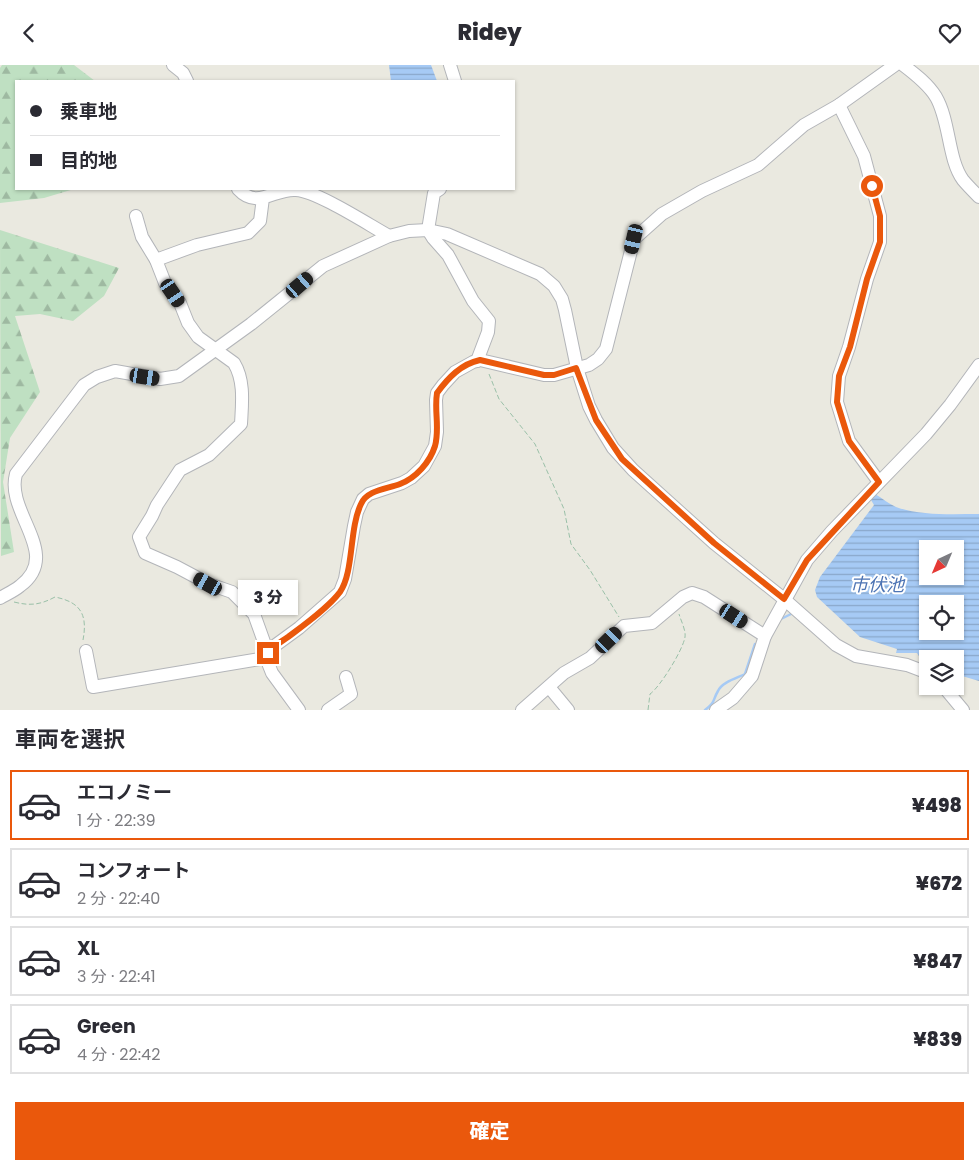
<!DOCTYPE html>
<html lang="ja">
<meta charset="utf-8">
<style>
:root{--surface:#fff;--page:#f2f2f3;--text:#2b2b33;--muted:#7c7c81;--line:#e1e1e2;--accent:#ea580c}
body{margin:0;font-family:Poppins,"Noto Sans JP",sans-serif;background:var(--page);color:var(--text);height:100vh;display:flex;flex-direction:column;font-size:19px;white-space:nowrap}
*{box-sizing:border-box;margin:0}
p{font-size:16px;color:var(--muted)}
.icon{flex:none;width:28px;height:28px;fill:none;stroke:currentColor;stroke-width:2;stroke-linecap:round;stroke-linejoin:round}
.map{position:relative;height:645px;overflow:hidden}
.panel{display:flex;flex-direction:column;background:var(--surface);flex:1}
.panel>*{flex:none}
.hud{position:absolute;left:15px;top:15px;width:500px;height:110px;border-radius:0px;box-shadow:0 1px 4px #0004;display:grid;align-content:center;height:110px;padding:0 15px;background:var(--surface)}
.needle{width:32px;rotate:224deg}
.tools{position:absolute;left:919px;top:475px;display:grid;gap:10px}
.tools a{display:grid;place-items:center;width:45px;height:45px;border-radius:0px;background:var(--surface);box-shadow:0 1px 4px #0004;font-size:25px}
.end{position:absolute;width:22px;height:22px;margin:-11px;border:6px solid #ea580c;background:#fff;box-shadow:0 0 0 2px #fff}
.from{border-radius:50%}
.bubble{position:absolute;height:35px;border-radius:0px;background:var(--surface);box-shadow:0 1px 4px #0004;font-size:16px;font-weight:800;line-height:35px;text-align:center}
.car{position:absolute;width:15px;height:30px;margin:-15px -8px;border-radius:6px;box-shadow:0 0 4px 1px #0007;background:linear-gradient(#222 24%,#8ab4d8 0 40%,#222 0 76%,#8ab4d8 0 86%,#222 0)}
.hud b{display:flex;align-items:center;gap:18px;height:48px;font-size:19px}
.hud b+b{border-top:1px solid var(--line)}
.hud i{width:12px;height:12px;background:var(--text)}
ul{padding:0;list-style:none}
li{display:flex;align-items:center;gap:15px;height:70px;margin:0 10px 8px;padding:0 5px;border:2px solid var(--line);border-radius:0px}
li div{flex:1}
li b{display:block;font-size:19px}
li em{font-style:normal;font-weight:800}
li.selected{border-color:var(--accent)}
li>.icon{width:45px;height:45px;stroke-width:1.5}
h2{padding:0 15px;font-size:22px;line-height:60px}
.button{display:flex;gap:10px;margin-top:auto;padding:10px 15px}
.button a{flex:1;height:58px;border-radius:0px;background:var(--accent);color:#fff;font-size:20px;font-weight:800;line-height:58px;text-align:center}
header{display:flex;justify-content:space-between;align-items:center;height:65px;padding:0 15px;background:var(--surface);font-size:22px;font-weight:800}
.map>svg:first-child{display:block}
.forest{fill:url(#forest-firs)}
.water{fill:url(#water-rules);fill-rule:evenodd}
.lines{fill:none;stroke-linecap:round;stroke-linejoin:round}
.stream{stroke:#a6caf5;stroke-width:2.5}
.minor-casing{stroke:#b3b5b9;stroke-width:14}
.path{stroke:#9ac0a8;stroke-width:1;stroke-dasharray:5 2.5;stroke-linecap:butt}
.minor{stroke:#fff;stroke-width:12}
.route{stroke:#ea580c;stroke-width:6}
.labels{text-anchor:middle;stroke-width:4;stroke-linejoin:round;paint-order:stroke}
.water-label{font-size:18px;font-style:italic;fill:#4d74b4;stroke:#fff}
</style>
<header><svg class="icon" aria-label="back" viewBox="0 0 24 24"><path d="M15 5l-7 7 7 7"/></svg>Ridey<svg class="icon" aria-label="heart" viewBox="0 0 24 24"><path d="M12 20l-8-8c-3-5 5-10 8-4 3-6 11-1 8 4z"/></svg></header>
<div class="map">
<svg width="979" height="645" viewBox="0 0 979 645">
<defs>
<pattern id="forest-firs" width="22" height="20" patternUnits="userSpaceOnUse" patternTransform="scale(1.25)"><rect width="22" height="20" fill="#bfe0c2"/><path d="M5 1l3.5 6h-7zM16 11l3.5 6h-7z" fill="#9eb9a1"/></pattern>
<pattern id="water-rules" width="6" height="5" patternUnits="userSpaceOnUse" patternTransform="scale(1.25)"><rect width="6" height="5" fill="#a6caf5"/><path d="M0 2.5h6" fill="none" stroke="#8aa7ca"/></pattern>
</defs>
<rect width="100%" height="100%" fill="#eae9e0"/>
<g class="forest">
<path d="M2 0H74L95 16H16V124H74L44 133 0 138V3Z"/>
<path d="M0 165 119 203 104 231 73 256 40 249 15 251 40 327 10 373 3 417 14 487 1 491Z"/>
</g>
<g class="water">
<path d="M389 0H431L437 16H391Z"/>
<path d="M875 429C882 433 889 439 896 442 921 451 952 449 979 449V616L962 611 955 607V594H928L927 596 921 594 917 588H896L897 584 860 572 817 532 815 525 820 512 874 440 871 435ZM928 484H955V511H928ZM928 539H955V566H928Z"/>
</g>
<g class="lines">
<g class="stream">
<path d="M781 554 791 549"/>
<path d="M705 645C716 637 712 636 718 626 722 617 737 613 745 609L755 579"/>
</g>
<defs>
<g id="minor">
<path d="M173 0 183 8 187 16"/>
<path d="M450 0 455 16"/>
<path d="M903 0C915 9 928 19 936 32 950 56 948 95 963 115 968 121 974 127 979 132"/>
<path d="M839 40 864 91 880 151V177L867 214 849 282 839 311 837 337 849 376 879 417"/>
<path d="M238 124C257 145 275 123 296 125 317 126 369 160 389 171"/>
<path d="M440 124 434 128 428 165 433 173 448 190 473 236 489 256 488 267 477 296"/>
<path d="M136 151 142 172 156 195 165 218 180 238 188 258 198 272 234 298C245 316 242 339 241 359L209 390 180 405 157 440 152 451 139 472 145 488 177 502 209 519 232 527 254 549 268 588"/>
<path d="M156 195 197 180 248 168 260 156 263 133"/>
<path d="M0 533C7 529 14 526 20 521 63 489 5 448 16 409L84 320 97 312 115 306 160 314 179 311 251 259 323 201 389 171 409 166 428 165 447 169 540 209 554 221 562 234 565 245 577 303 589 341 596 355 613 383 633 405 714 478 784 534 836 580 856 591 907 600 928 608"/>
<path d="M86 586 93 622 266 593"/>
<path d="M943 621 963 645"/>
<path d="M549 622 568 645"/>
<path d="M299 645 272 608 266 593 273 582 299 563 340 527 345 514 354 461 357 447 363 434 369 429 402 418 411 413 424 401 435 381 437 367 436 335 437 328 443 320 455 307 473 297 480 295 544 310H554L589 300 598 294 606 284 634 174 662 149 702 126 758 100 804 60 839 40 895 0"/>
<path d="M328 645 351 629 346 612"/>
<path d="M522 645 564 608 590 593 624 561 652 558 683 532 692 528 704 532 765 571"/>
<path d="M716 645 733 633 752 611 765 571 807 495 832 466 926 369 950 340 979 300"/>
</g>
</defs>
<use href="#minor" class="minor-casing"/>
<g class="path">
<path d="M489 309 499 334 535 379 564 444 571 479 590 505 619 552"/>
<path d="M14 537C30 541 40 540 55 532 80 537 88 549 83 575"/>
<path d="M648 645 650 629C660 622 683 585 685 572 686 565 681 556 679 549"/>
</g>
<use href="#minor" class="minor"/>
</g>
<g class="lines">
<path class="route" d="M268 588C273 581 281 577 288 572 304 560 328 543 340 527 354 507 349 464 361 439 367 425 387 424 400 419 416 413 430 397 435 381 440 363 434 346 437 328 448 313 461 299 480 295L544 310H554L576 303 596 355 622 394 714 478 784 534 807 495 879 417 849 376 837 337 839 311 850 282 867 214 880 177V151L872 121"/>
</g>
<g class="labels">
<g class="water-label">
<text x="877" y="526">市伏池</text>
</g>
</g>
</svg>
<div class="tools">
<a><svg class="needle" viewBox="-14 -14 28 28"><path d="M0-13l5 13h-10z" fill="#e53935"/><path d="M0 13l5-13h-10z" fill="#7c7c81"/></svg></a>
<a><svg class="icon" aria-label="locate" viewBox="0 0 24 24"><circle cx="12" cy="12" r="6"/><path d="M12 2v4M12 18v4M2 12h4M18 12h4"/></svg></a>
<a><svg class="icon" aria-label="layers" viewBox="0 0 24 24"><path d="M12 4l9 5-9 5-9-5zM3 14l9 5 9-5"/></svg></a>
</div>
<i class="end from" style="left:872px;top:121px"></i>
<i class="end" style="left:268px;top:588px"></i>
<div class="bubble" style="left:238px;top:515px;width:60px">3 分</div>
<i class="car" style="left:634px;top:174px;rotate:193deg"></i>
<i class="car" style="left:300px;top:220px;rotate:49deg"></i>
<i class="car" style="left:173px;top:228px;rotate:146deg"></i>
<i class="car" style="left:145px;top:312px;rotate:99deg"></i>
<i class="car" style="left:208px;top:519px;rotate:299deg"></i>
<i class="car" style="left:734px;top:551px;rotate:123deg"></i>
<i class="car" style="left:609px;top:575px;rotate:46deg"></i>
<div class="hud">
<b><i class="from"></i>乗車地</b>
<b><i></i>目的地</b>
</div>
</div>
<section class="panel">
<h2>車両を選択</h2>
<ul>
<li class="selected"><svg class="icon" aria-label="car" viewBox="0 0 24 24"><path d="M5 17H2v-5l4-1 3-4h7l3 4 3 1v5h-3M9 17h6M6 11h13"/><circle cx="7" cy="17" r="2"/><circle cx="17" cy="17" r="2"/></svg><div><b>エコノミー</b><p>1 分 · 22:39</p></div><em>¥498</em></li>
<li><svg class="icon" aria-label="car" viewBox="0 0 24 24"><path d="M5 17H2v-5l4-1 3-4h7l3 4 3 1v5h-3M9 17h6M6 11h13"/><circle cx="7" cy="17" r="2"/><circle cx="17" cy="17" r="2"/></svg><div><b>コンフォート</b><p>2 分 · 22:40</p></div><em>¥672</em></li>
<li><svg class="icon" aria-label="car" viewBox="0 0 24 24"><path d="M5 17H2v-5l4-1 3-4h7l3 4 3 1v5h-3M9 17h6M6 11h13"/><circle cx="7" cy="17" r="2"/><circle cx="17" cy="17" r="2"/></svg><div><b>XL</b><p>3 分 · 22:41</p></div><em>¥847</em></li>
<li><svg class="icon" aria-label="car" viewBox="0 0 24 24"><path d="M5 17H2v-5l4-1 3-4h7l3 4 3 1v5h-3M9 17h6M6 11h13"/><circle cx="7" cy="17" r="2"/><circle cx="17" cy="17" r="2"/></svg><div><b>Green</b><p>4 分 · 22:42</p></div><em>¥839</em></li>
</ul>
<div class="button"><a>確定</a></div>
</section>
